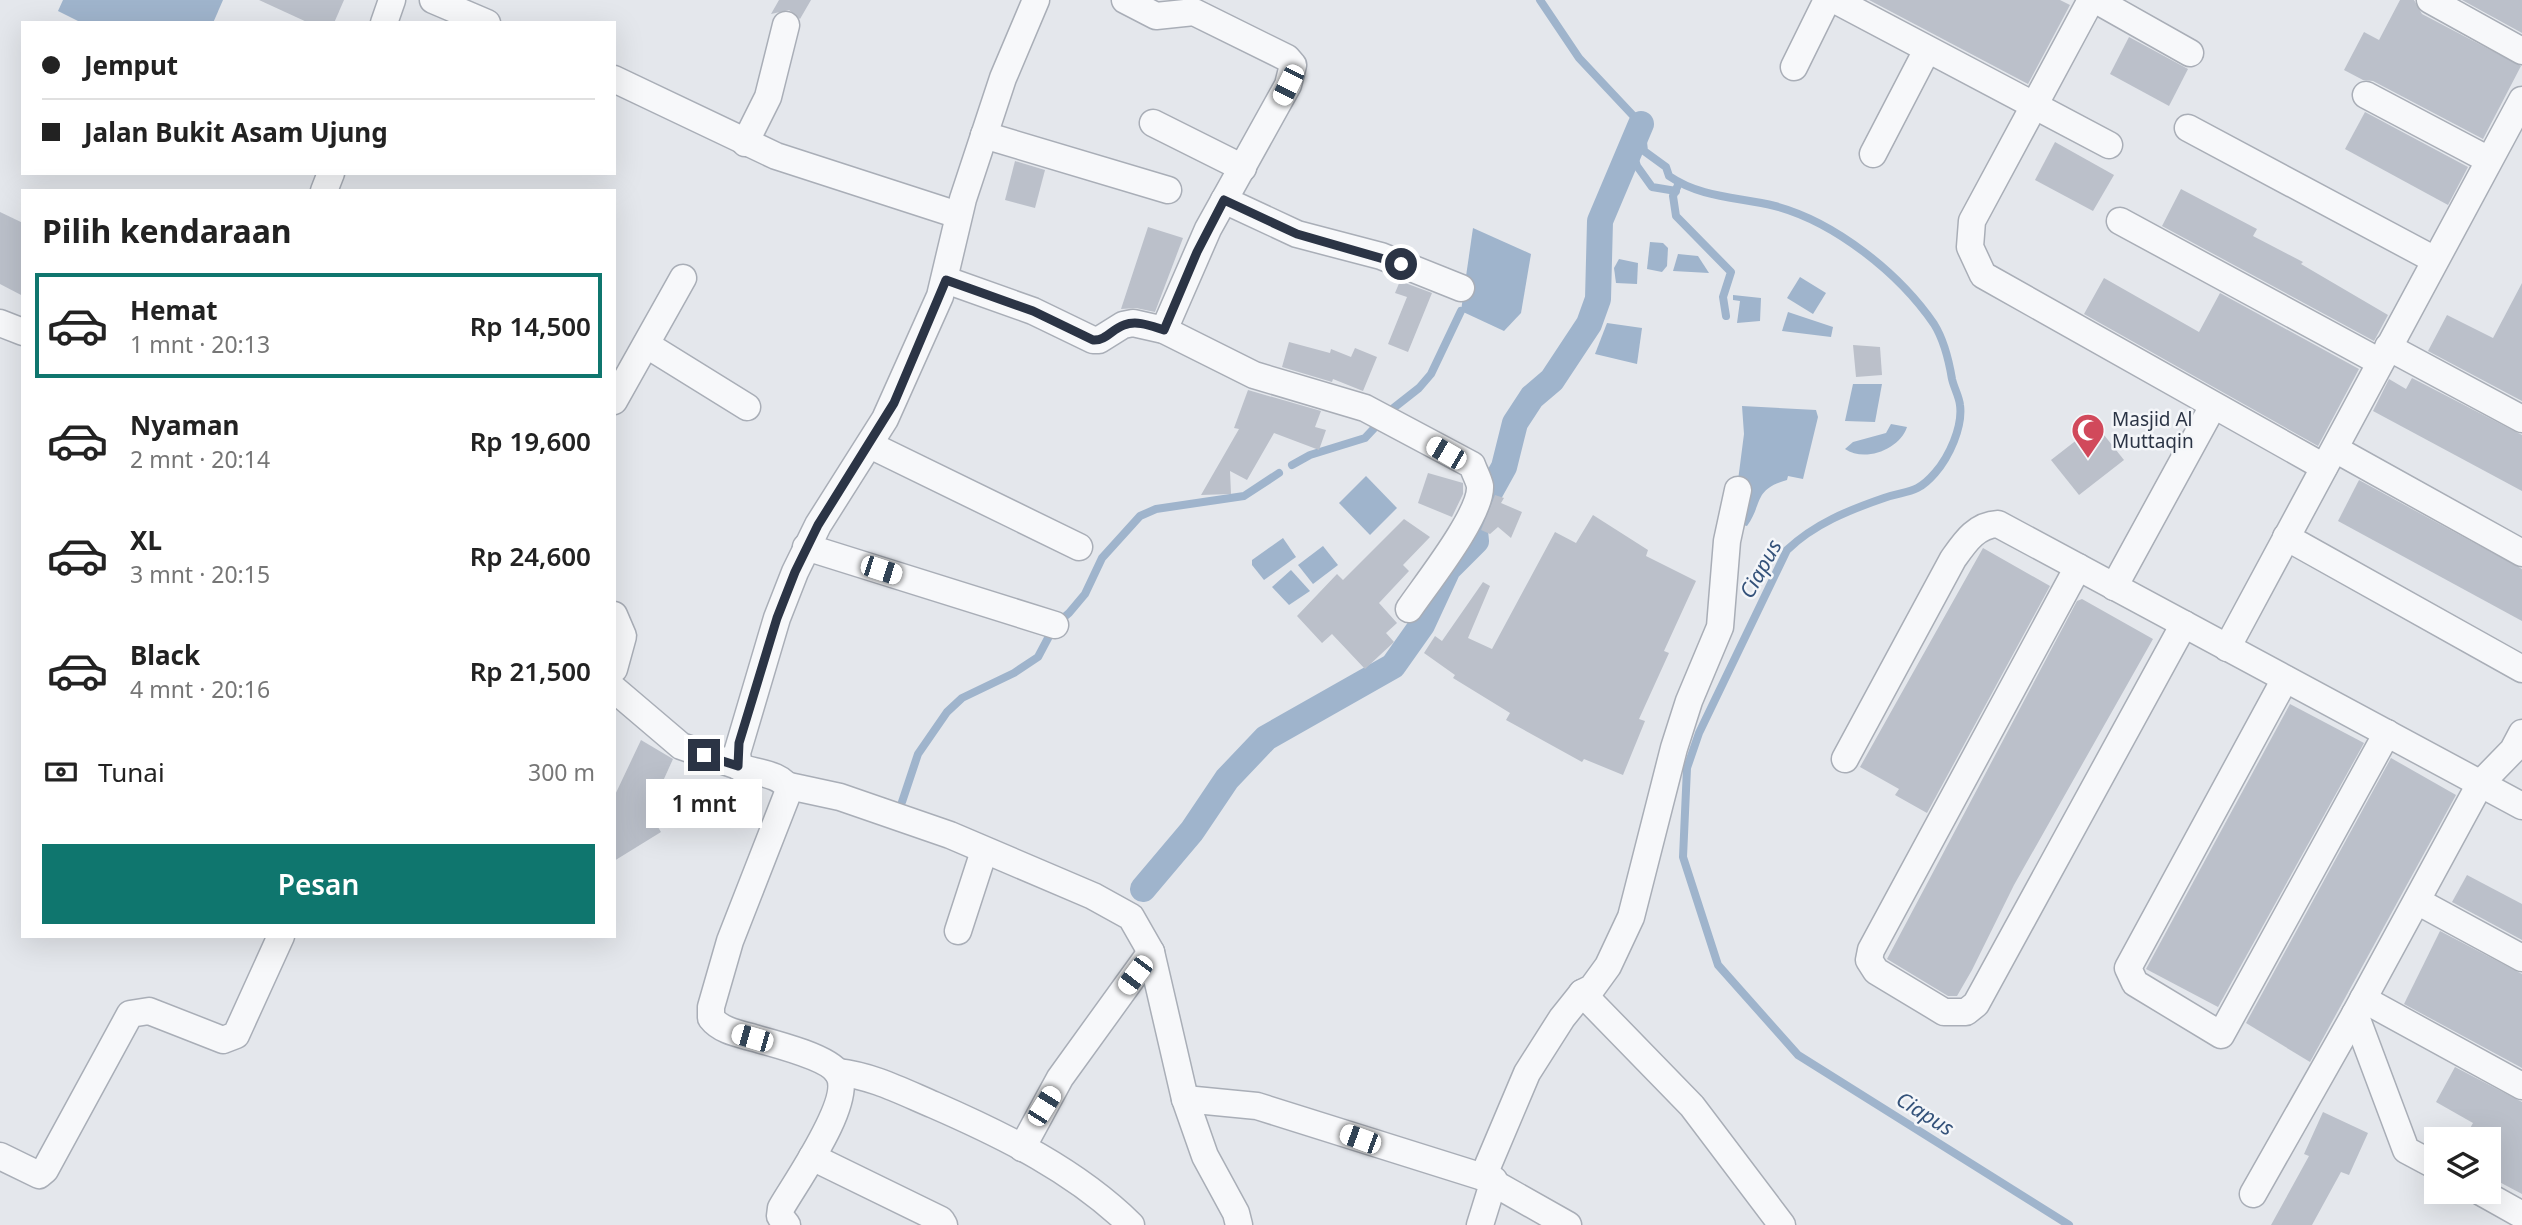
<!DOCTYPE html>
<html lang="id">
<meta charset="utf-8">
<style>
:root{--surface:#fff;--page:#f6f6f6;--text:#222;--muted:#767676;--line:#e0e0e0;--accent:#0f766e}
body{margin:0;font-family:"Noto Sans",sans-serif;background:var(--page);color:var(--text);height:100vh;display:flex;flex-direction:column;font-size:26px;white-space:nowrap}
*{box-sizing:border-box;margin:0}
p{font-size:23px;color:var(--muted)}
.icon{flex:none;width:38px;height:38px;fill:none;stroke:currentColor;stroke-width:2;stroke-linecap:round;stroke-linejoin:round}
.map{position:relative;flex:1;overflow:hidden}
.panel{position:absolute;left:21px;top:189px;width:595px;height:749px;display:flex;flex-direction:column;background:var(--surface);border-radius:0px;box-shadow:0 7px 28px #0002}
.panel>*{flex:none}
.top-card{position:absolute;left:21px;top:21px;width:595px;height:154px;border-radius:0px;box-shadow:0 7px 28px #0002;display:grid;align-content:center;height:154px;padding:0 21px;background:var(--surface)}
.fabs{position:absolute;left:2424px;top:1127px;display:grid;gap:14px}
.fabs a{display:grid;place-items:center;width:77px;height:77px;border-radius:0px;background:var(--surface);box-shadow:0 7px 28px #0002;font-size:35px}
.end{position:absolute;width:32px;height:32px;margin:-16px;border:9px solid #2b3445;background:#fff;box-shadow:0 0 0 4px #fff}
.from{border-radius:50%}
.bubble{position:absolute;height:49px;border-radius:0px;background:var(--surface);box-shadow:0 7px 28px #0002;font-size:23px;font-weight:600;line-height:49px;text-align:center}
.car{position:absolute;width:21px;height:42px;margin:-21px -10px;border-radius:9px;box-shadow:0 0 5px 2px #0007;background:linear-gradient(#fff 24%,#345 0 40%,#fff 0 76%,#345 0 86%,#fff 0)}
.top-card b{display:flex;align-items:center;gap:24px;height:66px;font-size:26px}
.top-card b+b{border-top:2px solid var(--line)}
.top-card i{width:18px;height:18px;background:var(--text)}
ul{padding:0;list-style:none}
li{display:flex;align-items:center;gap:21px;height:105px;margin:0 14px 10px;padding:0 7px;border:4px solid transparent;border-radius:0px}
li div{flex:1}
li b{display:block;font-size:26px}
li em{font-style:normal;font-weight:600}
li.on{border-color:var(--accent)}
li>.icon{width:63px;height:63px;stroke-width:1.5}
h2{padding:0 21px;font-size:32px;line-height:84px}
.pay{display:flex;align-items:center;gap:18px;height:77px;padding:0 21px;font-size:26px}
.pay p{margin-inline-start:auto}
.primary-button{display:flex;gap:14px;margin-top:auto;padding:14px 21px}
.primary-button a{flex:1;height:80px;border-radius:0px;background:var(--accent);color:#fff;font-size:28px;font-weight:600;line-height:80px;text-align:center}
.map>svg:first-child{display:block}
.water{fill:#9fb4cc}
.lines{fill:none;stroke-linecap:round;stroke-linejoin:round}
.stream{stroke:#9fb4cc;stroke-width:8}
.canal{stroke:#9fb4cc;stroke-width:26}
.building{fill:#bbc0ca}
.street-casing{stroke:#a9aeb7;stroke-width:29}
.street{stroke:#f7f8fa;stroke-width:26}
.route{stroke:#2b3445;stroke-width:9}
.labels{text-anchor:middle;stroke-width:5;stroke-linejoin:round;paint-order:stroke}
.poi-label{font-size:19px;fill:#2b3445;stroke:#f4f6f9;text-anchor:start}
.water-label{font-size:21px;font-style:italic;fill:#34527a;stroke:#f4f6f9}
</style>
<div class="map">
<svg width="2522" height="1225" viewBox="0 0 2522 1225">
<rect width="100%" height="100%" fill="#e4e7ec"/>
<g class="water">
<path d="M63 0H223L213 23H82L58 11Z"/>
<path d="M1473 228 1531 254 1521 313 1504 331 1461 311Z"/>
<path d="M1650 242 1663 243 1668 248 1667 266 1662 272 1647 269Z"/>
<path d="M1678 254 1698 256 1709 273 1673 271Z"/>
<path d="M1619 259 1638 263 1637 284 1616 283 1614 268Z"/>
<path d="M1800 277 1826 293 1813 314 1787 298Z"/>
<path d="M1733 295 1761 298 1760 321 1737 323 1740 301 1733 300Z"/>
<path d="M1788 312 1833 327 1831 337 1782 331Z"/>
<path d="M1607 323 1642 328 1637 364 1595 354Z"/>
<path d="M1853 384H1882L1875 422 1845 421Z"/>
<path d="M1742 406 1816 410 1818 417 1803 479 1788 476 1787 480C1753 489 1763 504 1747 526L1743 525 1737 488 1744 434Z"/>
<path d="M1891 424 1907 427C1900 449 1865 463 1845 449L1853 442 1886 433Z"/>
<path d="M1366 476 1397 508 1370 535 1339 503Z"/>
<path d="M1283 538 1296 557 1264 580 1252 565V560Z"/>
<path d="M1323 546 1338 565 1313 584 1298 565Z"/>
<path d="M1291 570 1310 591 1289 605 1272 587Z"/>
</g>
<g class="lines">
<g class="stream">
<path d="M1540 0 1579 58 1641 124 1644 151 1666 167 1669 176C1701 198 1738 197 1775 206 1835 222 1899 273 1934 324 1944 340 1949 361 1952 379 1954 388 1959 396 1960 405 1963 427 1949 457 1935 473 1916 495 1907 490 1884 498 1849 510 1814 524 1787 550L1699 733 1687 768 1683 857 1718 965 1798 1055 2069 1225"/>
<path d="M1631 148 1637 166 1652 187 1676 191"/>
<path d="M1679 183 1673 196 1676 216 1731 272 1723 297 1726 316"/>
<path d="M1391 410 1419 388 1431 374 1461 311"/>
<path d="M1292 465 1310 455 1365 438 1380 422"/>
<path d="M902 802 918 754 947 712 962 698 1014 673 1038 657 1055 625 1069 613 1085 594 1102 558 1140 516 1156 509 1244 496 1279 473"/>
</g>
<path class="canal" d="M1143 889 1192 831 1227 779 1266 738 1393 666 1422 625 1448 569 1476 541 1474 521 1504 467 1515 423 1532 397 1552 380 1589 324 1598 299 1600 221 1641 124"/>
</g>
<g class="building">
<path d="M259 0H344L334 23H309Z"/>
<path d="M779 0H811L800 19 789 10 771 14Z"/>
<path d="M1869 0H2060L2070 5 2028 84Z"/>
<path d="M2400 0H2414L2422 14 2521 66 2483 139 2373 81 2363 80 2344 70 2364 32 2379 40Z"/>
<path d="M2462 0H2522V33Z"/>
<path d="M2129 37 2188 69 2169 106 2110 74Z"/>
<path d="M2365 112 2468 167 2448 205 2345 149Z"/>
<path d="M2055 142 2114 175 2093 211 2035 180Z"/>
<path d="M1015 161 1045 170 1035 208 1005 200Z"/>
<path d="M2181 189 2257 229 2253 236 2303 262 2301 264 2388 315 2374 341 2162 226Z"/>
<path d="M0 212 23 223V296L0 284Z"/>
<path d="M1148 227 1183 238 1155 312 1136 308 1121 309Z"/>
<path d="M2104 278 2199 332 2220 293 2359 369 2318 446 2084 314Z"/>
<path d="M1400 281 1432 293 1408 352 1388 344 1407 297 1395 293Z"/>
<path d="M2522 283V401L2428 351 2447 315 2493 338Z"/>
<path d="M1289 342 1330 353 1331 349 1351 357 1355 348 1377 357 1363 391 1333 379 1332 382 1282 367Z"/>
<path d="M1853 345 1880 347 1882 375 1856 377Z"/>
<path d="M2412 378 2522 435V491L2373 411 2389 379 2406 389Z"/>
<path d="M1248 390 1321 411 1315 427 1326 430 1319 450 1274 433 1247 480 1230 471 1231 494 1201 495 1239 429 1234 428Z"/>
<path d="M2096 425 2124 460 2079 495 2051 460Z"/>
<path d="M1428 473 1463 483V494L1452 517 1418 503Z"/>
<path d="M2359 480 2522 569V621L2338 521Z"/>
<path d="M1495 495 1504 498 1501 503 1522 512 1511 538 1498 527 1490 534 1481 530Z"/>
<path d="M1593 515 1648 550 1646 556 1696 581 1664 651 1669 653 1639 719 1645 721 1623 775 1584 759 1582 762 1506 720 1510 713 1453 678 1455 675 1424 653 1435 636 1442 641 1483 582 1490 586 1468 638 1492 649 1555 532 1576 543Z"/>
<path d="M1404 519 1430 537 1403 565 1409 571 1379 603 1397 623 1386 633 1394 642 1365 669 1332 634 1322 643 1297 616 1337 574 1343 580Z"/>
<path d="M1983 548 2050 586 1927 813 1895 795 1899 789 1860 767Z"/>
<path d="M2082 599 2153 639 2014 885 1972 970 1957 996H1948L1887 959 2077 601Z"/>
<path d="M2290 704 2364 743 2218 1007 2146 969Z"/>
<path d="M641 740 673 759 649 812 661 832 614 861V797Z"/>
<path d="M2391 758 2456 795 2310 1062 2246 1023Z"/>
<path d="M2467 875 2522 904V940L2452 902Z"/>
<path d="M2440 931 2522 974V1068L2404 1004Z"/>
<path d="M2455 1067 2522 1102V1194L2488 1176V1139H2464L2473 1123 2436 1102Z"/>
<path d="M2323 1112 2368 1133 2349 1175 2341 1172 2312 1225H2271L2309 1156 2304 1154Z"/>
</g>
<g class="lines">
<defs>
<g id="street">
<path d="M433 0 487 23"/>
<path d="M1125 0 1156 16 1194 12 1287 58 1293 65 1288 85 1208 229 1164 330"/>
<path d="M1835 0 2109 145"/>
<path d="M2091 0 1972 221 1970 247 1983 275 2324 467"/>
<path d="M2096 0 2190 53"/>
<path d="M2430 0 2522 51"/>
<path d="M384 23 392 0"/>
<path d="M1794 67 1827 0"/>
<path d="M614 79 776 156 958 215"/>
<path d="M2366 95 2489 160"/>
<path d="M1153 123 1243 168"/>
<path d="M2188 128 2435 260"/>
<path d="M984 135 1168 190"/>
<path d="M745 143 768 97 786 25"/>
<path d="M1873 154 1927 50"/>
<path d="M324 191 331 173"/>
<path d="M1224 200 1297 234 1381 256 1461 288"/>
<path d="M2120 221 2380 362"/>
<path d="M946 280 1033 311 1093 340H1099L1123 325 1133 323 1164 330 1254 375 1365 408 1472 465C1474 471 1479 480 1480 486 1482 514 1426 584 1409 609"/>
<path d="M0 323 23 332"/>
<path d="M647 345 747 407"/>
<path d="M2388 347 2522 419"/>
<path d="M614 401 683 278"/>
<path d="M870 445 1079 547"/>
<path d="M2335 449 2522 553"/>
<path d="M2286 537 2522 669"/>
<path d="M806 547 1055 625"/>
<path d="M2078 567 1871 950 1869 960 1876 971 1944 1012H1966L1976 1004 2184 624"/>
<path d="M2114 587 2213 406"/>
<path d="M614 615 623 636 614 669"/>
<path d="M2227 648 2522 100"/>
<path d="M2285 679 2128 968 2135 983 2221 1035 2387 733"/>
<path d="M614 689 681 746 738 766"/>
<path d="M1845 759 1953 559C1965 542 1976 525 1998 524L2522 806"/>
<path d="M789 786 840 797 950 835 1093 896 1131 917 1151 952 1185 1099 1205 1156 1236 1213 1239 1225"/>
<path d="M2417 901 2522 958"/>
<path d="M958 931 984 851"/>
<path d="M1582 993 1692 1106 1782 1225"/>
<path d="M2363 999 2522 1086"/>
<path d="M2355 1014 2406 1150 2436 1166"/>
<path d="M837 1072C873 1076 901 1091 934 1105 1005 1136 1076 1171 1131 1225"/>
<path d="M1185 1099 1257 1106 1483 1177 1568 1225"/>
<path d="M1022 1148 1060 1078 1151 952"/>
<path d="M0 1156 39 1175 45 1170 130 1014 149 1011 223 1040 236 1035 281 936"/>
<path d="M812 1157 941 1220 944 1225"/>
<path d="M1483 1177 1527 1073 1562 1018 1582 993 1592 988 1608 966 1631 917 1674 748 1689 701 1720 627 1727 541 1738 490"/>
<path d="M2481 1192 2522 1215"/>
<path d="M2253 1194 2355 1014 2480 784 2513 750 2522 733"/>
<path d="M787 1225 780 1216 781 1208C795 1183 855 1100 838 1073 828 1057 772 1043 754 1038 740 1034 721 1031 711 1018V1007L730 941 789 790C782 773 755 773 739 767L737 753 777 618 795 572 818 525 885 419 940 296 963 199 1003 78 1036 0"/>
<path d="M1480 1225 1494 1180"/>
</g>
</defs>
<use href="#street" class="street-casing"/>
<use href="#street" class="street"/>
</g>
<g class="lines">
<path class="route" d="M704 755 738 766 739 743 777 618 795 572 818 525 894 403 946 280 1033 311 1093 340C1106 341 1112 329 1124 325 1137 320 1151 326 1164 330L1197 252 1224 200 1297 234 1401 264"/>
</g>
<defs>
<symbol id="mosque-pin" viewBox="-11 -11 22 30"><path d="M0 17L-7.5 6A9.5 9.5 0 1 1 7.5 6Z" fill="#d1495b" stroke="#f4f6f9"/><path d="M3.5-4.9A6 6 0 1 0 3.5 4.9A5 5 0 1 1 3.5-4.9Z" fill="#fff"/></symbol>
</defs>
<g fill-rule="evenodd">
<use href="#mosque-pin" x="2069" y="411" width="38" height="52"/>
</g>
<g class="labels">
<g class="poi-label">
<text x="2112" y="426">Masjid Al<tspan x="2112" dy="22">Muttaqin</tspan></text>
</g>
<g class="water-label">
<text transform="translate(1761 569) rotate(-61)" y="7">Ciapus</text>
<text transform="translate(1925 1114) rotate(32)" y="7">Ciapus</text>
</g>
</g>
</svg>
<div class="fabs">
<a><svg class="icon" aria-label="layers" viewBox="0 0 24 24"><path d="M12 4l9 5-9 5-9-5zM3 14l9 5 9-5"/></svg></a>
</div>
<i class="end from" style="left:1401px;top:264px"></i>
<i class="end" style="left:704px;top:755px"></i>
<div class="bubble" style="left:646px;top:779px;width:116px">1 mnt</div>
<i class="car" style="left:1288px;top:85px;rotate:206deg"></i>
<i class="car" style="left:1446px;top:453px;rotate:300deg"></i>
<i class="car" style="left:881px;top:570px;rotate:108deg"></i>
<i class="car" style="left:1135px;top:975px;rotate:217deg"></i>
<i class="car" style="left:752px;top:1038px;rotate:286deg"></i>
<i class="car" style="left:1044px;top:1106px;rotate:32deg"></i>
<i class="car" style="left:1360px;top:1139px;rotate:290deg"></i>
<div class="top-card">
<b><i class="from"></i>Jemput</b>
<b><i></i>Jalan Bukit Asam Ujung</b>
</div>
<section class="panel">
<h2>Pilih kendaraan</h2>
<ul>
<li class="on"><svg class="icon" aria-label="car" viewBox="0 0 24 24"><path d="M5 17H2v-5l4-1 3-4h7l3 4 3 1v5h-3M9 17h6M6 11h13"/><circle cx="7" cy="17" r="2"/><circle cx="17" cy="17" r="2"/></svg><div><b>Hemat</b><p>1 mnt · 20:13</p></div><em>Rp 14,500</em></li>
<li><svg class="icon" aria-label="car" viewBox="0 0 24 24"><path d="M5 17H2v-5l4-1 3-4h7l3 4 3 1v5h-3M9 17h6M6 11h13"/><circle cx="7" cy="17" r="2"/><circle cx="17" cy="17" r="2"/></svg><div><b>Nyaman</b><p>2 mnt · 20:14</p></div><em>Rp 19,600</em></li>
<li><svg class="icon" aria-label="car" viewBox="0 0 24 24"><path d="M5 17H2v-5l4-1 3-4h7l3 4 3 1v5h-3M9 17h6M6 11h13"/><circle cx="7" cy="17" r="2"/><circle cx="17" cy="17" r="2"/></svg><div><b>XL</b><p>3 mnt · 20:15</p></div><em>Rp 24,600</em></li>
<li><svg class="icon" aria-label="car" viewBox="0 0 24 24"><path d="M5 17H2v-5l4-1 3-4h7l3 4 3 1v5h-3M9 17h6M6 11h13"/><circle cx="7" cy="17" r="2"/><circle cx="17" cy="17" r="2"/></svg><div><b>Black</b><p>4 mnt · 20:16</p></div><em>Rp 21,500</em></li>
</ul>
<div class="pay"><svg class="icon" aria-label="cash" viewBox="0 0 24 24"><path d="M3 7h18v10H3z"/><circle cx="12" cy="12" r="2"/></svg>Tunai<p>300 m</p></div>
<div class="primary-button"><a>Pesan</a></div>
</section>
</div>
